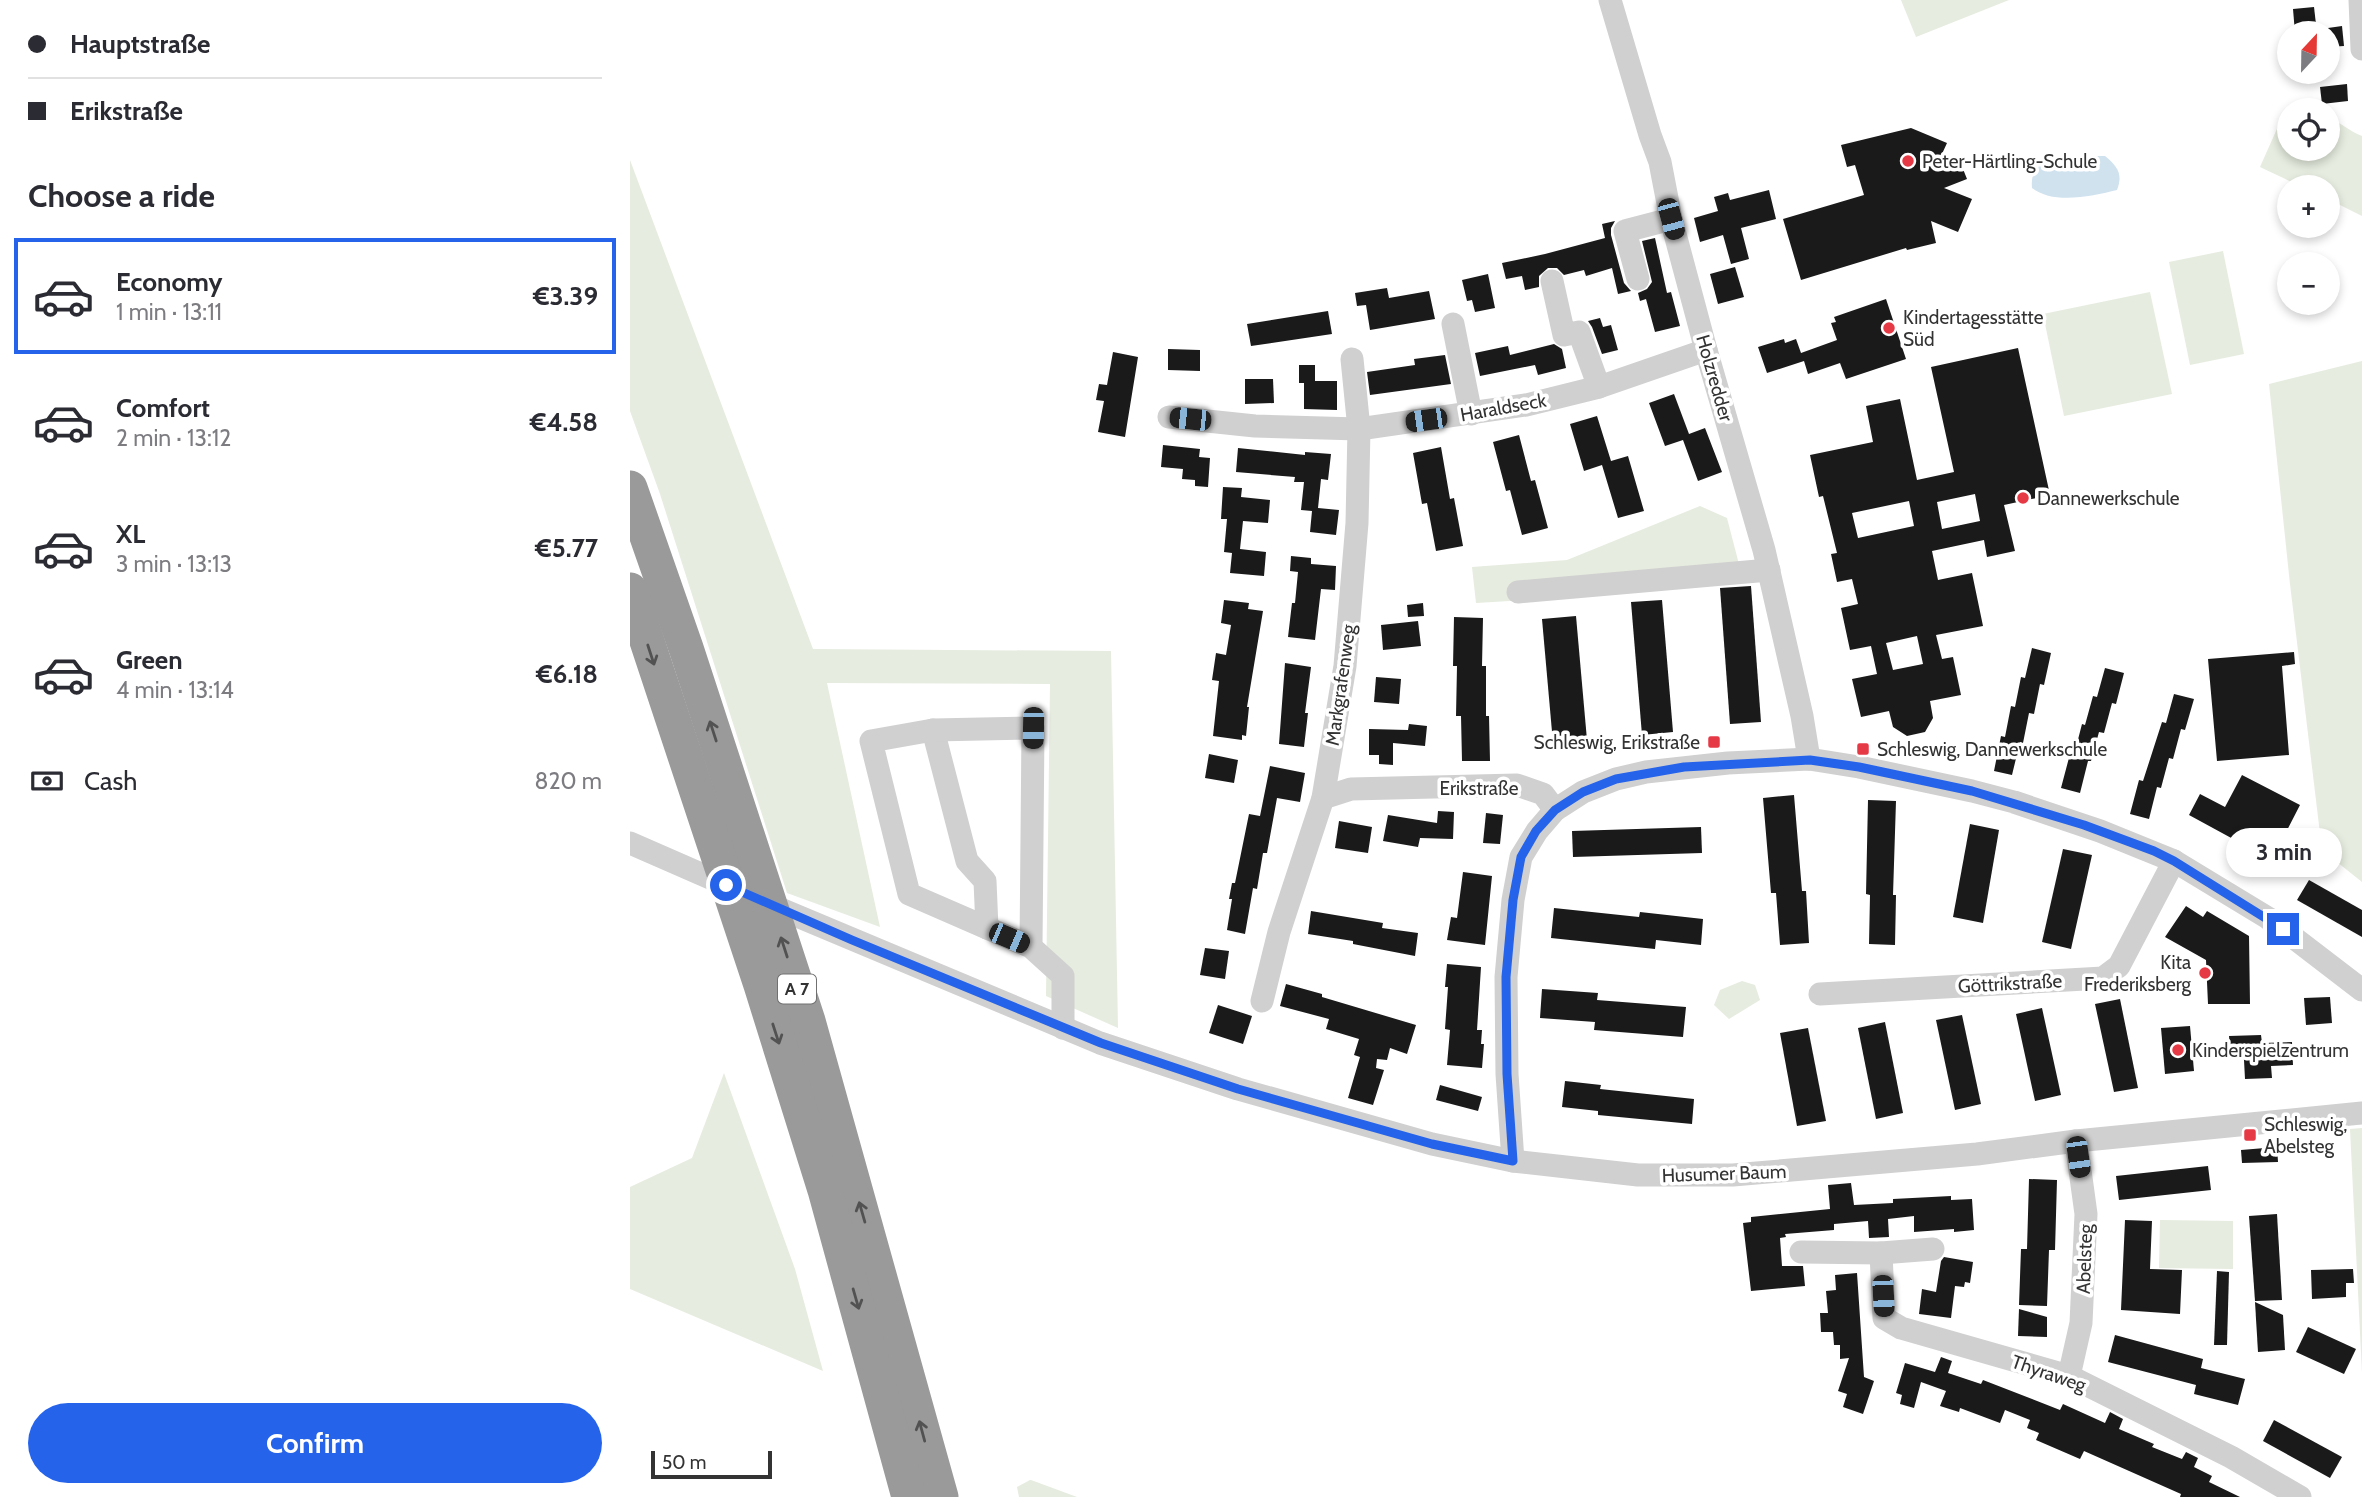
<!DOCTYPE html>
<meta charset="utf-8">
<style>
:root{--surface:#fff;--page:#f7f7f7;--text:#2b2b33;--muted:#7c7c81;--line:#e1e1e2;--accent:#2563eb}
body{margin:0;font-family:Cabin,sans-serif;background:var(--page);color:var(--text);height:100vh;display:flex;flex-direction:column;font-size:26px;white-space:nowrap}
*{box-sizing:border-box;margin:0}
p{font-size:23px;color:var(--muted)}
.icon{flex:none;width:38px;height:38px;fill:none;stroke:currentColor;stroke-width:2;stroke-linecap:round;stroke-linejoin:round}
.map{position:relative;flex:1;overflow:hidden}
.details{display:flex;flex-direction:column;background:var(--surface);width:630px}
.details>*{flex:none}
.banner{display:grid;align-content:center;height:154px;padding:0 28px;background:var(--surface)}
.needle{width:46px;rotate:22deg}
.controls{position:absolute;left:1647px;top:21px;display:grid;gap:14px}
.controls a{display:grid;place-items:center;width:63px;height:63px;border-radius:50%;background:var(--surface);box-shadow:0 4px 10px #0003;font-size:35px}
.scale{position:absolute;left:21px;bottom:18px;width:121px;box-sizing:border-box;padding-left:7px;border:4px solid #333;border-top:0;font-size:19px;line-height:24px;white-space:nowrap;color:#333;-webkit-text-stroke:5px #fff;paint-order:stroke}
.end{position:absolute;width:32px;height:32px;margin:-16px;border:9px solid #2563eb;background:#fff;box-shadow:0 0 0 4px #fff}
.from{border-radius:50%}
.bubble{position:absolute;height:49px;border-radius:24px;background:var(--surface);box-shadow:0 4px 10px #0003;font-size:23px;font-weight:700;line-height:49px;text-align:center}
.car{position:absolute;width:21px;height:42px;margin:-21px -10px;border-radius:9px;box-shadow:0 0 5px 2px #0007;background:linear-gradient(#222 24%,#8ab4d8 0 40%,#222 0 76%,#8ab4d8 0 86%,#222 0)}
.banner b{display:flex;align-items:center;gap:24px;height:66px;font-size:26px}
.banner b+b{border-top:2px solid var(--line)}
.banner i{width:18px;height:18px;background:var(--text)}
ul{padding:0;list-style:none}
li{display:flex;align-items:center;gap:21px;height:116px;margin:0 14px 10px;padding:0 14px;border:4px solid transparent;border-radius:0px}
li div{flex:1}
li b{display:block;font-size:26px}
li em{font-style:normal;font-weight:700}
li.on{border-color:var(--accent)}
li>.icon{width:63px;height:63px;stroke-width:1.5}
h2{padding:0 28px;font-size:32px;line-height:84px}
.pay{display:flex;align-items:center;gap:18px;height:77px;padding:0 28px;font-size:26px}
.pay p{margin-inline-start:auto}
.action{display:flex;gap:14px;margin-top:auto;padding:14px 28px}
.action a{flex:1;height:80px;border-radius:42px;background:var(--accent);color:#fff;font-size:28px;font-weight:700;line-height:80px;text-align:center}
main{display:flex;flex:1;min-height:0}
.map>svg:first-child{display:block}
.green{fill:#e6ecdf}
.water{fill:#cfe2ee}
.building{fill:#1a1a1a;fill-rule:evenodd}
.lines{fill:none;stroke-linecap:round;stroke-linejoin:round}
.minor{stroke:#d0d0d0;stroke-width:23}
.highway{stroke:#9a9a9a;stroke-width:35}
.oneway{stroke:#525252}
.route{stroke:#2563eb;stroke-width:9}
.poi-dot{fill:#e63946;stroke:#fff;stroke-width:2.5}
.labels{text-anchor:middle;stroke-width:7;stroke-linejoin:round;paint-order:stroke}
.shield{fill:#fff;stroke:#707070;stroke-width:2}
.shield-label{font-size:18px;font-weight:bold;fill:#333}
.poi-label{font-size:19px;fill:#333;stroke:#fff;text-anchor:start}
.street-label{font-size:19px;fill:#333;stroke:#fff}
</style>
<main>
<section class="details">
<div class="banner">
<b><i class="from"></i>Hauptstraße</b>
<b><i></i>Erikstraße</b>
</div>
<h2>Choose a ride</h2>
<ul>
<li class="on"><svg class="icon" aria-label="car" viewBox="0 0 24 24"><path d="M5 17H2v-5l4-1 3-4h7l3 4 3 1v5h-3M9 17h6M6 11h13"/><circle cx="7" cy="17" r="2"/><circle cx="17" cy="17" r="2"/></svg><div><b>Economy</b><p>1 min · 13:11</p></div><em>€3.39</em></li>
<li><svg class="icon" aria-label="car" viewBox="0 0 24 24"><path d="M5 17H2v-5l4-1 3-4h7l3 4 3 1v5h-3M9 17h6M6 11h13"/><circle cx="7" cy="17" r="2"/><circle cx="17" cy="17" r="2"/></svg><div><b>Comfort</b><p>2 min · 13:12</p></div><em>€4.58</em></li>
<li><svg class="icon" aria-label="car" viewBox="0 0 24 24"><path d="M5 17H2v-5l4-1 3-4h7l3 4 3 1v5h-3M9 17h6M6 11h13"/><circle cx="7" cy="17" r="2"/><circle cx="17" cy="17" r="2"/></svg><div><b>XL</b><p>3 min · 13:13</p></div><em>€5.77</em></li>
<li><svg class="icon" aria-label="car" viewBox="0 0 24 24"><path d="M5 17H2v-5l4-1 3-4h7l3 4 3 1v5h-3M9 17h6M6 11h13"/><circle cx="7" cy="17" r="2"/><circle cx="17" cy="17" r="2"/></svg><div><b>Green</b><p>4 min · 13:14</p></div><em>€6.18</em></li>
</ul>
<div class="pay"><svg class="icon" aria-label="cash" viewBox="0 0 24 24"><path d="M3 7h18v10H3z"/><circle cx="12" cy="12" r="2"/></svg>Cash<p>820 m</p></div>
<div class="action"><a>Confirm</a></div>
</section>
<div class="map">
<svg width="1732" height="1497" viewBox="0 0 1732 1497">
<rect width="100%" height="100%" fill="#fff"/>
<g class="green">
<path d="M1271 0H1379L1286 37Z"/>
<path d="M1698 118C1711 122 1719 131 1732 136V216L1698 199V187H1672L1630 167 1650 122 1659 121V149H1698Z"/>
<path d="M0 160 183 649 481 651 488 1028 416 996 420 684 197 683 250 927 157 893 30 494 0 411Z"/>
<path d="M1593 251 1614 354 1560 365 1539 262Z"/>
<path d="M1520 292 1542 394 1434 416 1413 314Z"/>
<path d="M1732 361V882L1692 850 1660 584 1639 384Z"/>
<path d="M1070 506 1097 518 1111 572 958 596 846 603 842 567 937 560Z"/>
<path d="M1112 981 1125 985 1130 1000 1099 1019 1084 1005 1090 990Z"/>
<path d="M94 1073 165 1269 193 1371 0 1289V1187L62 1158Z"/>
<path d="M1732 1128V1373L1720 1129Z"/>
<path d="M1530 1220 1603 1221V1269L1529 1268Z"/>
<path d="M400 1480H401L447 1497H389L387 1487Z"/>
</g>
<path class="water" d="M1428 156H1475C1488 167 1493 174 1487 190 1462 196 1424 205 1402 188 1400 168 1412 162 1428 156Z"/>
<g class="building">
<path d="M1684 7 1687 33H1665L1663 9Z"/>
<path d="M1712 26 1714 46 1698 47V28Z"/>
<path d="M1717 84 1718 101 1692 104 1690 87Z"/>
<path d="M1281 128 1317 143 1306 167 1329 159 1337 179 1314 188 1342 199 1328 232 1301 221 1306 243 1277 250 1276 248 1171 280 1153 219 1234 195 1225 165 1217 167 1211 145Z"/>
<path d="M1139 190 1146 219 1111 228 1119 259 1101 264 1093 235 1070 242 1064 218 1088 211 1084 197 1098 193 1100 200Z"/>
<path d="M985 221 981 228V235L994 283 1001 291 988 294 982 268 956 276 954 270 934 275 927 268H918L909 276V287L895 290 892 276 876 279 872 263 915 254 975 238 972 224Z"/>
<path d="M1025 238 1037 293 1041 292 1050 326 1025 332 1016 299 1010 301 1008 293 1017 289 1022 282 1012 241Z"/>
<path d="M1105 267 1114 297 1088 304 1080 274Z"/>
<path d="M858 274 865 308 845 312 842 300 837 301 832 280Z"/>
<path d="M757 288 759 298 799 291 805 319 740 330 736 305 727 306 725 293Z"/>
<path d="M1256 299 1276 359 1216 379 1210 363 1178 374 1174 361 1137 373 1128 347 1154 339 1155 343 1166 339 1171 353 1207 340 1201 323 1206 322 1204 317Z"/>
<path d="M698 311 702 334 621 346 617 324Z"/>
<path d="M970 318 973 327 981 325 988 350 972 354 962 327 958 321Z"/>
<path d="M924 344 932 349 936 368 908 375 905 365 850 376 845 353 878 346 880 355Z"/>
<path d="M1388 348 1420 495 1374 505 1385 551 1357 557 1354 540 1302 551 1308 580 1342 573 1353 626 1306 635 1312 659 1323 657 1331 695 1300 701 1303 718 1295 732 1277 736 1263 727 1259 711 1231 717 1222 679 1247 674 1241 646 1220 650 1211 608 1228 604 1222 579 1207 582 1201 554 1207 553 1193 496 1189 497 1180 455 1243 442 1236 406 1270 399 1287 480 1324 472 1301 367ZM1345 494 1350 521 1312 529 1307 502ZM1279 501 1284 526 1228 538 1222 513ZM1287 636 1293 664 1263 670 1256 643Z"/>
<path d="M538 349 570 350V371L538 370Z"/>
<path d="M483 352 508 357 495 437 468 432 474 401 466 400 469 384 477 385Z"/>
<path d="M815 355 821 384 740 395 737 372 785 365 784 359Z"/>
<path d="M669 365H685V381H707V410L674 409V383H669Z"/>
<path d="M615 379H643L644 403 615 404Z"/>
<path d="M1044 394 1059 434 1075 428 1092 472 1068 481 1053 440 1035 446 1019 403Z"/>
<path d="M967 416 981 461 998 456 1014 511 988 518 972 465 954 471 940 424Z"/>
<path d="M889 435 901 481 905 480 918 528 892 535 880 490 876 491 863 442Z"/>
<path d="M533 445 570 449 569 457 580 458 578 487 565 486V480L552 479 553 469 531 467Z"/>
<path d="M811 447 820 499 824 498 833 546 806 551 797 503 792 504 783 453Z"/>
<path d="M608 448 675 455V452L701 454 698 480 691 479 688 508 709 510 706 535 680 532 682 511 671 510 674 482H664L665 477 606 472Z"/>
<path d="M593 487 612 488 611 497 640 500 638 523 613 521 610 549 636 552 634 576 600 573 602 553 594 552 597 519H591Z"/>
<path d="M661 556 681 558V564L706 566 705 590 691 589 685 640 658 637 662 603H665L668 572 660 571Z"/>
<path d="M1121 586 1131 722 1100 724 1090 588Z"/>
<path d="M594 600 619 603 618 609 633 611 617 707H619L616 736 612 735V740L583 736 589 681 582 680 586 653 596 655 601 625 591 623Z"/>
<path d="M1032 600 1043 732 1012 735 1001 602Z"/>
<path d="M793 603 794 616 778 617 777 605Z"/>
<path d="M946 616 957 740 923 743 912 619Z"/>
<path d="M824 617 853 618 852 666H856V716H859L860 761H832L831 716H826L827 666H823Z"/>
<path d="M788 621 791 646 753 650 751 625Z"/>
<path d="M1402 648 1421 653 1414 685 1410 684 1404 714 1399 713 1393 743 1390 742 1382 775 1364 771 1371 736 1375 737 1381 706 1385 707 1391 677 1395 678Z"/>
<path d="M1664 652 1665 664 1652 666 1659 755 1587 761 1578 659Z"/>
<path d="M655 663 681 667 675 713H678L674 747 649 744Z"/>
<path d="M1475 668 1494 673 1486 704 1482 703 1474 733 1469 732 1461 761H1458L1450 793 1431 788 1440 754 1444 755 1452 724 1455 725 1463 696 1467 697Z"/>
<path d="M746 677 771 679 769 704 744 702Z"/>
<path d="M1544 694 1564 699 1555 730 1551 729 1543 759 1539 758 1531 788 1527 787 1519 819 1500 814 1509 780 1513 781 1532 722 1536 723Z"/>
<path d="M779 724 797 726 795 746 763 743V765L749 764V755H739V729L778 730Z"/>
<path d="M579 754 608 760 604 783 575 778Z"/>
<path d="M640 766 675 773 670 802 647 798 637 853H633L627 889 623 888 615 934 597 930 602 899H599L602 883H605L619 814 630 816Z"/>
<path d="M1612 775 1670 805 1653 838 1661 842 1649 864 1559 815 1570 794 1595 807Z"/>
<path d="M1164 795 1172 891H1176L1179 943 1150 945 1146 893H1141L1133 798Z"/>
<path d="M1238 800 1266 801 1263 895H1266L1265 945 1239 944 1240 895 1236 894Z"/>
<path d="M808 811 824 812 823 839 790 838 788 847 753 841 758 815 807 823Z"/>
<path d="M856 813 873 815 870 844 853 843Z"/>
<path d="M709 821 742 827 738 853 705 848Z"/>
<path d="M1340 824 1369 830 1353 923 1323 917Z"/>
<path d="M1071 827 1072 853 943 857 942 831Z"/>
<path d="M1433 849 1462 855 1441 949 1412 942Z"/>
<path d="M833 872 862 876 855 945 817 940 821 917 827 918Z"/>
<path d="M1679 880 1732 910V937L1667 900Z"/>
<path d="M1556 906 1573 917 1577 911 1619 936 1620 1004H1578L1576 960 1535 937Z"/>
<path d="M924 908 1009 917 1010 912 1073 919 1071 945 1026 940 1025 949 921 938Z"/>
<path d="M681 911 753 923 752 928 788 933 785 956 723 944V941L678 934Z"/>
<path d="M575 948 599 951 595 979 570 975Z"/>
<path d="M817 964 851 967 847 1030H852L851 1044H854L852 1068 817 1065 820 1030 815 1029 818 987H815Z"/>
<path d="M656 984 692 994V997L786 1025 777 1054 760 1048 757 1060 747 1059 746 1068 754 1070 743 1105 718 1098 730 1057 724 1055 729 1039 696 1029 699 1019 650 1006Z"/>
<path d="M912 989 968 993 967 1000 1056 1007 1053 1037 964 1030 965 1022 910 1018Z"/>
<path d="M1700 997 1702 1023 1676 1025 1674 998Z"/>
<path d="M1490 999 1508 1088 1484 1092 1465 1004Z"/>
<path d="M588 1005 622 1016 613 1044 579 1033Z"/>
<path d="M1412 1008 1431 1095 1405 1101 1386 1014Z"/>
<path d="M1332 1015 1351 1104 1325 1110 1306 1020Z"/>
<path d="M1255 1022 1273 1113 1246 1119 1228 1028Z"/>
<path d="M1560 1026 1564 1071 1535 1074 1531 1028Z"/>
<path d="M1178 1028 1196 1121 1167 1126 1150 1033Z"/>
<path d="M1631 1035 1632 1043 1662 1042 1663 1065 1641 1066 1642 1078 1615 1079 1614 1060H1601L1599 1036Z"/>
<path d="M935 1081 971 1085 970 1089 1064 1099 1062 1124 968 1115V1111L932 1107Z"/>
<path d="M810 1085 852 1097 848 1111 806 1100Z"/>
<path d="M1647 1147 1648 1162 1612 1163 1611 1150Z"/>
<path d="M1578 1166 1581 1190 1489 1200 1486 1176Z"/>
<path d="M1399 1179 1427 1180 1425 1250H1419L1417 1306 1389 1305 1391 1249H1397Z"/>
<path d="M1221 1183 1224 1205 1263 1203V1199L1321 1196V1200L1342 1199 1344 1230 1324 1232V1229L1284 1232V1216L1258 1219 1259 1237 1239 1238 1238 1221 1204 1224V1230L1155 1234 1156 1237 1150 1238 1152 1266H1173L1175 1286 1121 1291 1113 1223 1121 1222V1217L1200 1209 1198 1185Z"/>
<path d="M1647 1214 1652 1300 1625 1301 1619 1216Z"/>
<path d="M1495 1220 1522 1221 1520 1269 1552 1270 1550 1314 1491 1310Z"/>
<path d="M1314 1257 1343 1262 1340 1283 1335 1282 1334 1287 1325 1286 1321 1318 1289 1314 1292 1289 1306 1292 1311 1261Z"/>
<path d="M1723 1269 1724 1283H1716V1297L1682 1299 1681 1270Z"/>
<path d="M1587 1271 1599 1272 1597 1345H1584Z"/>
<path d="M1227 1273 1234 1377 1244 1381 1233 1414 1213 1407 1217 1394 1208 1391 1219 1358 1210 1359V1345H1204L1203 1332H1191L1190 1313H1198L1196 1291 1206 1290 1205 1275Z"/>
<path d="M1625 1302 1653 1315 1655 1350 1628 1352Z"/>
<path d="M1389 1309 1417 1317V1337L1388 1336Z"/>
<path d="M1678 1327 1726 1349 1714 1374 1666 1352Z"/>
<path d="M1485 1335 1573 1359 1571 1368 1615 1379 1608 1405 1564 1394 1566 1385 1478 1362Z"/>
<path d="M1311 1357 1322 1361 1318 1373 1351 1384 1353 1380 1430 1410 1433 1404 1475 1423 1480 1412 1493 1419 1489 1429 1524 1444 1522 1447 1552 1459 1556 1452 1568 1458 1564 1467 1582 1476 1579 1482 1610 1497H1550L1551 1494 1454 1451 1450 1459 1406 1440 1409 1433 1397 1428 1400 1420 1375 1410 1370 1423 1330 1408 1329 1412 1310 1406 1316 1391 1291 1382 1284 1408 1270 1404 1272 1395 1266 1393 1275 1363 1305 1372Z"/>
<path d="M1644 1420 1712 1457 1700 1478 1633 1441Z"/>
</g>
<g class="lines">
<g class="minor">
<path d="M980 0 1020 135 1030 162 1041 219 1076 350 1134 550 1172 716 1179 759"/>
<path d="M1730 0 1732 49"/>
<path d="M1008 279 995 231 1041 219"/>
<path d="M922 281 934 335 949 332 969 387"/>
<path d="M823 324 841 414"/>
<path d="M539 417 625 426 729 429 896 405 969 387 1076 350"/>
<path d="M888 592 1139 570"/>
<path d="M303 730 337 861 355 881 357 928"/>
<path d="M693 798 721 789 887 785 913 794 925 810"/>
<path d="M0 843 103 888"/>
<path d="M134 902 470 1043 608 1089 802 1144 883 1161 1008 1175H1103L1347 1154 1446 1141 1732 1113"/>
<path d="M401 947 403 728 303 730 241 741 279 894 401 947 433 976V1028"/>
<path d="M1190 994 1473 978 1489 966 1544 861"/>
<path d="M632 1001 649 932 693 798 715 666 727 523 729 429 722 359"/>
<path d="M883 1161 877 1074 876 977 883 900 891 857 907 831 925 810 953 792 986 779 1016 772 1098 763 1179 759 1229 767 1342 791 1384 802 1470 831 1544 861 1638 918 1732 990"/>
<path d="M1171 1252 1251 1253 1303 1249"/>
<path d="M1251 1253 1254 1318 1271 1328 1439 1376 1601 1457 1670 1497"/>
<path d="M1439 1376 1451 1323 1456 1214 1446 1141"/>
</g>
<g class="highway">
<path d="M0 488 56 648 178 1021 311 1497"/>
<path d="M0 590 131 985 195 1190 279 1497"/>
</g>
</g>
<defs><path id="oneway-shaft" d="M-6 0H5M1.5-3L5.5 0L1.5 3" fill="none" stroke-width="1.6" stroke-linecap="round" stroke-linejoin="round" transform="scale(1.75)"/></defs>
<g class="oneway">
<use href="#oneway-shaft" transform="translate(21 655) rotate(72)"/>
<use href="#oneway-shaft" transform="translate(83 731) rotate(-108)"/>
<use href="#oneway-shaft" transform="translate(154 947) rotate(-108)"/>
<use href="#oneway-shaft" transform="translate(146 1034) rotate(72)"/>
<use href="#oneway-shaft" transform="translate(232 1212) rotate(-106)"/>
<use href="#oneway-shaft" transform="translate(226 1299) rotate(74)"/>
<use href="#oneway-shaft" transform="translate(292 1431) rotate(-105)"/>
</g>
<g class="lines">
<path class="route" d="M96 885 222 940 471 1043 608 1089 802 1144 883 1161 877 1074 876 977 883 900 891 857 906 831 925 810 953 792 986 779 1054 767 1180 760 1229 767 1342 791 1454 825 1524 851 1544 861 1653 929"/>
</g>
<g class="poi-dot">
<circle cx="1278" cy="161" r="7"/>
<circle cx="1259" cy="328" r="7"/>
<circle cx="1393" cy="498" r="7"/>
<rect x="1077" y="735" width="14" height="14" rx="3.5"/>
<rect x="1226" y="742" width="14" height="14" rx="3.5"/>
<circle cx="1575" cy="973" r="7"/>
<circle cx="1548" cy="1050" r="7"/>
<rect x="1613" y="1128" width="14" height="14" rx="3.5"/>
</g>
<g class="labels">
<rect class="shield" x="148" y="974.5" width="38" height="29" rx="5"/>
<g class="shield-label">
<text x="167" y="995">A 7</text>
</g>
<g class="poi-label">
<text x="1292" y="168">Peter-Härtling-Schule</text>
<text x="1273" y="324">Kindertagesstätte<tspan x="1273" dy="22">Süd</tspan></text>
<text x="1407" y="505">Dannewerkschule</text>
<text x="1070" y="749" text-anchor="end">Schleswig, Erikstraße</text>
<text x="1247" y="756">Schleswig, Dannewerkschule</text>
<text x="1561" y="969" text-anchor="end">Kita<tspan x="1561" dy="22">Frederiksberg</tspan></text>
<text x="1562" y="1057">Kinderspielzentrum</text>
<text x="1634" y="1131">Schleswig,<tspan x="1634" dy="22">Abelsteg</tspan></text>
</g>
<g class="street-label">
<text transform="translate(1085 378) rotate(74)" y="7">Holzredder</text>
<text transform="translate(873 407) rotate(-10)" y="7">Haraldseck</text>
<text transform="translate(710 685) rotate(-82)" y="7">Markgrafenweg</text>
<text x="849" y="795">Erikstraße</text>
<text transform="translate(1380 983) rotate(-3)" y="7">Göttrikstraße</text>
<text transform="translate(1094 1173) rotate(-2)" y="7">Husumer Baum</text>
<text transform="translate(1454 1259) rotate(-88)" y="7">Abelsteg</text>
<text transform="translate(1419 1373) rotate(19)" y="7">Thyraweg</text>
</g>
</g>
</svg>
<div class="controls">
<a><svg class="needle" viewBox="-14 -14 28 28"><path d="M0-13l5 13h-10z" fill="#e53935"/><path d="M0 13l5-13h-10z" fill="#7c7c81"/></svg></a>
<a><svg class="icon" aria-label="locate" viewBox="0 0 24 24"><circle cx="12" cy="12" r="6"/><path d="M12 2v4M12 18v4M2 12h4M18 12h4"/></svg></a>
<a>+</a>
<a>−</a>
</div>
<div class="scale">50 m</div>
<i class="end from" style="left:96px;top:885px"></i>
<i class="end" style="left:1653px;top:929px"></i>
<div class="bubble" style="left:1596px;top:828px;width:116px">3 min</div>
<i class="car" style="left:1041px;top:219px;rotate:165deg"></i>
<i class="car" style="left:560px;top:419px;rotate:276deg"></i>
<i class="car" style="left:796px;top:420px;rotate:262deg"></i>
<i class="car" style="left:403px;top:728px;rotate:181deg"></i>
<i class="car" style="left:379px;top:938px;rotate:113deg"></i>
<i class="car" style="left:1448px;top:1157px;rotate:172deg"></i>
<i class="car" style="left:1253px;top:1296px;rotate:177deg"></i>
</div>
</main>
